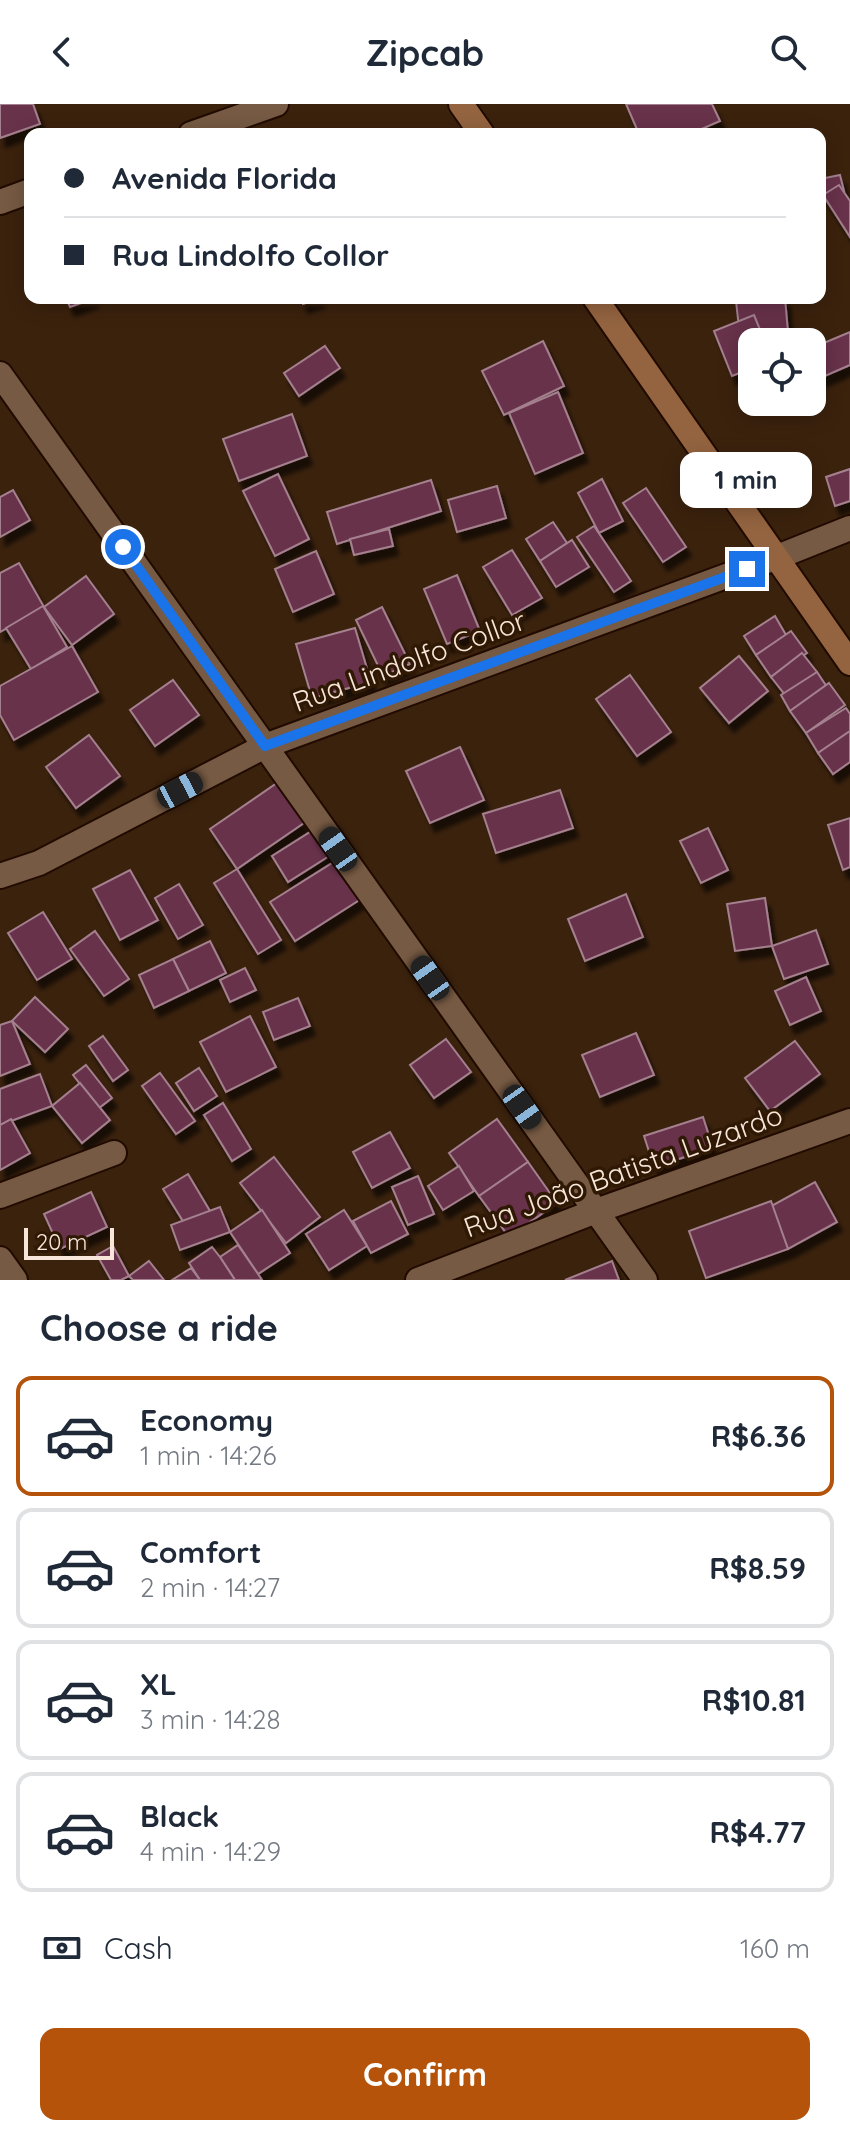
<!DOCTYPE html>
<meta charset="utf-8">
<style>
:root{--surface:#fff;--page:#f6f6f7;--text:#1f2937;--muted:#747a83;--line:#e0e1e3;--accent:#b45309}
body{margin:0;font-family:Quicksand,sans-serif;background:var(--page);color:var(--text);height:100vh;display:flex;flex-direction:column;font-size:30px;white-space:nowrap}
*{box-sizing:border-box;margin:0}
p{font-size:26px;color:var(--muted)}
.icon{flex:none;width:44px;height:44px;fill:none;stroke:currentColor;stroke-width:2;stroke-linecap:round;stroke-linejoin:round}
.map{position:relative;height:1176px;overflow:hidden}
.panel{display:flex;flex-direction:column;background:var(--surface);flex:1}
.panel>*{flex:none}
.hud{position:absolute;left:24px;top:24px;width:802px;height:176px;border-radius:16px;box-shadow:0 4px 20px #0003;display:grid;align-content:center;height:176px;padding:0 40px;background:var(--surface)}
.buttons{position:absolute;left:738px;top:224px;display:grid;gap:16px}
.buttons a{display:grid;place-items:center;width:88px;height:88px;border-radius:16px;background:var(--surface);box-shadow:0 4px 20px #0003;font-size:40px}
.scale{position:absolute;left:24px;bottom:20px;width:90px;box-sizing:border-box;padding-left:8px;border:4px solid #f7e6d9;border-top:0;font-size:22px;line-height:28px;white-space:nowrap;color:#f7e6d9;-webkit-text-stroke:6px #301904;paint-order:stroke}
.end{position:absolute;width:36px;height:36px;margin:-18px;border:10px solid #1a73e8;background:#fff;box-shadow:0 0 0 4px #fff}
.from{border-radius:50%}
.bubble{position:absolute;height:56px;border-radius:16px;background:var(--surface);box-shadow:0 4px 20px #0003;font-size:26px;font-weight:700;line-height:56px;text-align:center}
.car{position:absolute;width:24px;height:48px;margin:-24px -12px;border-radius:10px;box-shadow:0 0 6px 2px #0007;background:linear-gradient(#222 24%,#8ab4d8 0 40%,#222 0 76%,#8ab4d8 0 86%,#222 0)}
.hud b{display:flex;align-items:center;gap:28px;height:76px;font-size:30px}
.hud b+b{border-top:2px solid var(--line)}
.hud i{width:20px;height:20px;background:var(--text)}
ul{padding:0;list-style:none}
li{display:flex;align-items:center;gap:24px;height:120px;margin:0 16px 12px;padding:0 24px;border:4px solid var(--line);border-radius:16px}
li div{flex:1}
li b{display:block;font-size:30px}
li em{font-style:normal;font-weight:700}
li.current{border-color:var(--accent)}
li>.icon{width:72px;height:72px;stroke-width:1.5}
h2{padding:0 40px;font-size:36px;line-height:96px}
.pay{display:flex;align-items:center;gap:20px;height:88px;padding:0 40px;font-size:30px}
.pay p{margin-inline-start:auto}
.button{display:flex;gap:16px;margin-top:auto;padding:16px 40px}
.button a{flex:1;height:92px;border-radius:16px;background:var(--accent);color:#fff;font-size:32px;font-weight:700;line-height:92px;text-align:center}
header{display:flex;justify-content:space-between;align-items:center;height:104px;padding:0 40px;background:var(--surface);font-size:36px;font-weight:700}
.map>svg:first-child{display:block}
.building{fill:#67324b;stroke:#a5808f;stroke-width:2;filter:url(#shadow)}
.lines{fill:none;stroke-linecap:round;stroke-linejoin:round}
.street-casing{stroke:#210b00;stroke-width:28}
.secondary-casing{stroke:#210b00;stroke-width:28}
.street{stroke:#765a43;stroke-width:24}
.secondary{stroke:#946440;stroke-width:24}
.route{stroke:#1a73e8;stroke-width:10}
.labels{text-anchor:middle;stroke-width:7;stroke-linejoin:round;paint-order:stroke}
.street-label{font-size:28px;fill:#f7e6d9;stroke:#301904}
</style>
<header><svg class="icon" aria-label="back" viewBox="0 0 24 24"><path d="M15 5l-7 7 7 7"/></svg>Zipcab<svg class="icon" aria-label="search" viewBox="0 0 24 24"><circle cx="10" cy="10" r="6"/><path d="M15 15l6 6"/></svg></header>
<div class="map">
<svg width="850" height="1176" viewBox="0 0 850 1176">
<defs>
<filter id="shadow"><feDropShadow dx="5" dy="9" stdDeviation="2" flood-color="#0009"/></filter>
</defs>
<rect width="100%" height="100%" fill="#3b220d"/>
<g class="building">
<path d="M0 0H33L40 20 0 34Z"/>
<path d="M626 0H712L720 17 690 30H639Z"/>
<path d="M840 71 844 87 820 92V75Z"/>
<path d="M839 81 850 97V133L823 91Z"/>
<path d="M66 194H95L70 203Z"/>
<path d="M301 194H321L303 200Z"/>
<path d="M767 194H785L788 228 740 233 736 197Z"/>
<path d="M754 211 765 238H752V264L732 272 714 227Z"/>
<path d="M850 228V261L818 275 812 260V244Z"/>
<path d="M543 237 564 282 504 311 482 267Z"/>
<path d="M325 242 340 264 299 292 284 269Z"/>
<path d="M752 273V297L749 299 740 279Z"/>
<path d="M558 288 583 349 535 370 509 309Z"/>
<path d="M292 310 307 352 239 377 223 335Z"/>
<path d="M850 365V397L835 402 826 373Z"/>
<path d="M278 370 309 435 275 452 243 387Z"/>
<path d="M602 375 623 417 599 429 578 389Z"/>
<path d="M431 376 441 407 337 440 327 408Z"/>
<path d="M497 382 506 414 457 428 448 396Z"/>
<path d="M646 384 686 443 663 458 623 399Z"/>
<path d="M13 386 30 416 0 433V393Z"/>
<path d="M553 418 567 439 540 457 526 435Z"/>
<path d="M594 422 631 477 614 488 577 433Z"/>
<path d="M389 425 393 442 354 451 350 435Z"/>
<path d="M572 436 589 463 556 483 540 457Z"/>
<path d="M512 446 542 494 512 511 483 463Z"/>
<path d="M316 447 334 490 293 508 275 465Z"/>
<path d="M19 459 44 503 0 528V469Z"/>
<path d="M457 471 480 527 447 540 424 485Z"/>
<path d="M86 472 114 510 72 541 44 503Z"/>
<path d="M43 502 67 543 31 565 6 524Z"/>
<path d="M382 503 410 560 383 572 356 516Z"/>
<path d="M775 512 786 531 756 551 744 532Z"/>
<path d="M355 524 371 578 312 594 296 540Z"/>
<path d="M791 527 807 549 771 573 756 551Z"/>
<path d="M72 542 98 588 14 636 0 611V582Z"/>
<path d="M802 549 817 568 786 592 771 573Z"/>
<path d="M739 552 768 587 729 619 700 584Z"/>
<path d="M817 568 827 583 790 607 781 591Z"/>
<path d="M630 571 671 628 637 652 596 595Z"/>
<path d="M173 576 199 611 155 642 130 606Z"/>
<path d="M829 579 845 601 806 629 790 607Z"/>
<path d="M846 604 850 610V630L818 649 806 629Z"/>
<path d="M850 627V658L833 670 818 649Z"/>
<path d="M89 631 120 672 76 704 46 663Z"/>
<path d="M460 643 484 696 430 719 406 667Z"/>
<path d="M277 679 304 719 237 765 210 725Z"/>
<path d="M560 686 573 724 496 749 483 710Z"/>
<path d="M850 714V763L843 766 828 721Z"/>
<path d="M318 723 334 749 288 778 272 752Z"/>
<path d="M708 724 728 766 701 779 680 737Z"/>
<path d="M337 756 361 795 295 837 270 798Z"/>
<path d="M237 765 281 836 258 850 214 779Z"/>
<path d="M130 766 158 816 120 836 93 785Z"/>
<path d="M179 780 203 821 178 835 155 794Z"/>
<path d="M626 790 643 833 585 857 568 815Z"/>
<path d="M765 794 772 842 735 847 727 800Z"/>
<path d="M43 808 72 855 37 876 8 829Z"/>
<path d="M816 826 828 860 784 875 772 842Z"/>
<path d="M95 827 129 875 104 892 70 845Z"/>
<path d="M210 837 226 869 189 887 173 855Z"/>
<path d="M173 855 189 887 154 904 139 871Z"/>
<path d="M245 864 256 886 230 898 220 876Z"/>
<path d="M806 873 821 907 790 921 775 887Z"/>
<path d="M35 893 68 925 45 948 12 917Z"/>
<path d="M298 894 310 922 274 936 263 908Z"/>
<path d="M250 912 276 963 226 988 200 938Z"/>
<path d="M12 917 30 960 0 972V921Z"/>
<path d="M636 929 654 971 600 993 582 951Z"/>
<path d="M103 932 128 966 113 977 89 942Z"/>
<path d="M446 935 471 968 434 994 410 961Z"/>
<path d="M795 937 820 970 770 1007 745 974Z"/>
<path d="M86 961 112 994 99 1004 73 971Z"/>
<path d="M199 964 217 992 194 1007 176 979Z"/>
<path d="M160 969 195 1017 176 1030 142 982Z"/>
<path d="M40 970 52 1002 0 1021V985Z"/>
<path d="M80 979 110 1016 82 1039 52 1002Z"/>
<path d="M223 999 251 1045 232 1057 204 1011Z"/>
<path d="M703 1013 713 1044 654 1063 644 1032Z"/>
<path d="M11 1015 30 1049 0 1066V1021Z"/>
<path d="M497 1015 528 1058 479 1092 449 1049Z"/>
<path d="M390 1028 410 1064 372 1084 353 1048Z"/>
<path d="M274 1053 320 1113 286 1139 240 1079Z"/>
<path d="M528 1058 557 1099 509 1133 479 1092Z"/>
<path d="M459 1062 474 1087 443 1106 428 1082Z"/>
<path d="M188 1070 210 1107 186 1122 163 1085Z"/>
<path d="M418 1072 434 1110 408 1121 392 1083Z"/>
<path d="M815 1078 837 1118 788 1145 766 1105Z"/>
<path d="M91 1088 107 1123 60 1145 44 1110Z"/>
<path d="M391 1097 408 1130 371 1149 353 1117Z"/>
<path d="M771 1097 788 1145 706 1174 689 1127Z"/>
<path d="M220 1103 230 1128 180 1146 171 1121Z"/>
<path d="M262 1106 290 1149 258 1170 230 1128Z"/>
<path d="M344 1106 367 1142 329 1166 306 1130Z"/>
<path d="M238 1141 258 1170 262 1176H235L220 1153Z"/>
<path d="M113 1142 129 1172 121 1176H111L97 1151Z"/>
<path d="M212 1143 220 1153 235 1176H200L189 1159Z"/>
<path d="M149 1157 164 1176H133L129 1172Z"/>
<path d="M612 1157 619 1176H565Z"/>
<path d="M191 1164 200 1176H172Z"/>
</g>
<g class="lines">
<defs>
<g id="street">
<path d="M191 30 276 0"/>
<path d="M0 98 30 87"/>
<path d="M0 270 645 1176"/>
<path d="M0 772 39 759 265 642 775 454 850 424"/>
<path d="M0 1092 114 1049"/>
<path d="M0 1155 15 1176"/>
<path d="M418 1176 596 1107 850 1017"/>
</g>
<g id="secondary">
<path d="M461 0 482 30"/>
<path d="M595 194 850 559"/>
</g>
</defs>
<use href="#street" class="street-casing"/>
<use href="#secondary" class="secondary-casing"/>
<use href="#street" class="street"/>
<use href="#secondary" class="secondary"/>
</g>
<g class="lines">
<path class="route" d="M123 443 265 642 747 465"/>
</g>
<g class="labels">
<g class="street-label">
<text transform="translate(409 557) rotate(-20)" y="10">Rua Lindolfo Collor</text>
<text transform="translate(623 1067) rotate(-20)" y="10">Rua João Batista Luzardo</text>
</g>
</g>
</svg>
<div class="buttons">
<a><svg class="icon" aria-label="locate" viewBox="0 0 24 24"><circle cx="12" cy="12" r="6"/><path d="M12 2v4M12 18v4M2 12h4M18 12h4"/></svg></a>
</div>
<div class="scale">20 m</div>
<i class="end from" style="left:123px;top:443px"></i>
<i class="end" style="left:747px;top:465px"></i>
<div class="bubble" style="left:680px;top:348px;width:132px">1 min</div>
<i class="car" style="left:180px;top:686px;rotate:62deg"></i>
<i class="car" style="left:338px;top:745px;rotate:325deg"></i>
<i class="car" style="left:430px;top:874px;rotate:325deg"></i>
<i class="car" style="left:522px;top:1003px;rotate:145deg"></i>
<div class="hud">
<b><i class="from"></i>Avenida Florida</b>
<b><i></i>Rua Lindolfo Collor</b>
</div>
</div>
<section class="panel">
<h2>Choose a ride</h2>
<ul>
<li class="current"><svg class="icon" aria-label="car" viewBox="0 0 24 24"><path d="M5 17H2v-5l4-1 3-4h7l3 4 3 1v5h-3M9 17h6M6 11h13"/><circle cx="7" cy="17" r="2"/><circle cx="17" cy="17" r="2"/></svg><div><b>Economy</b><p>1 min · 14:26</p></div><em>R$6.36</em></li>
<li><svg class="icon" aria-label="car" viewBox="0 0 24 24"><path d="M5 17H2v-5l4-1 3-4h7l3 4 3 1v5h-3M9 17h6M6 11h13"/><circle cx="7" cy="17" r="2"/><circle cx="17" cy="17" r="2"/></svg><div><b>Comfort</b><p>2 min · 14:27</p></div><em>R$8.59</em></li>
<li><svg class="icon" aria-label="car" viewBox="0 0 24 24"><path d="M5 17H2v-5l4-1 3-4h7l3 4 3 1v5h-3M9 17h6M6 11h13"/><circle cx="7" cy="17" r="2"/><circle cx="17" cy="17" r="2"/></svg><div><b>XL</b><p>3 min · 14:28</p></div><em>R$10.81</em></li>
<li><svg class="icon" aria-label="car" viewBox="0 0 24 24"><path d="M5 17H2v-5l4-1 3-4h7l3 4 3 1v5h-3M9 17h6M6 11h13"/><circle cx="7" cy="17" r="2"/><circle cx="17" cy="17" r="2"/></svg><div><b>Black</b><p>4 min · 14:29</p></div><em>R$4.77</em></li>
</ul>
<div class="pay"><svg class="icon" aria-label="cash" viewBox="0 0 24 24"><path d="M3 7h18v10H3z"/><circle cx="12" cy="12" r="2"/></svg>Cash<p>160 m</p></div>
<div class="button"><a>Confirm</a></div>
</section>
